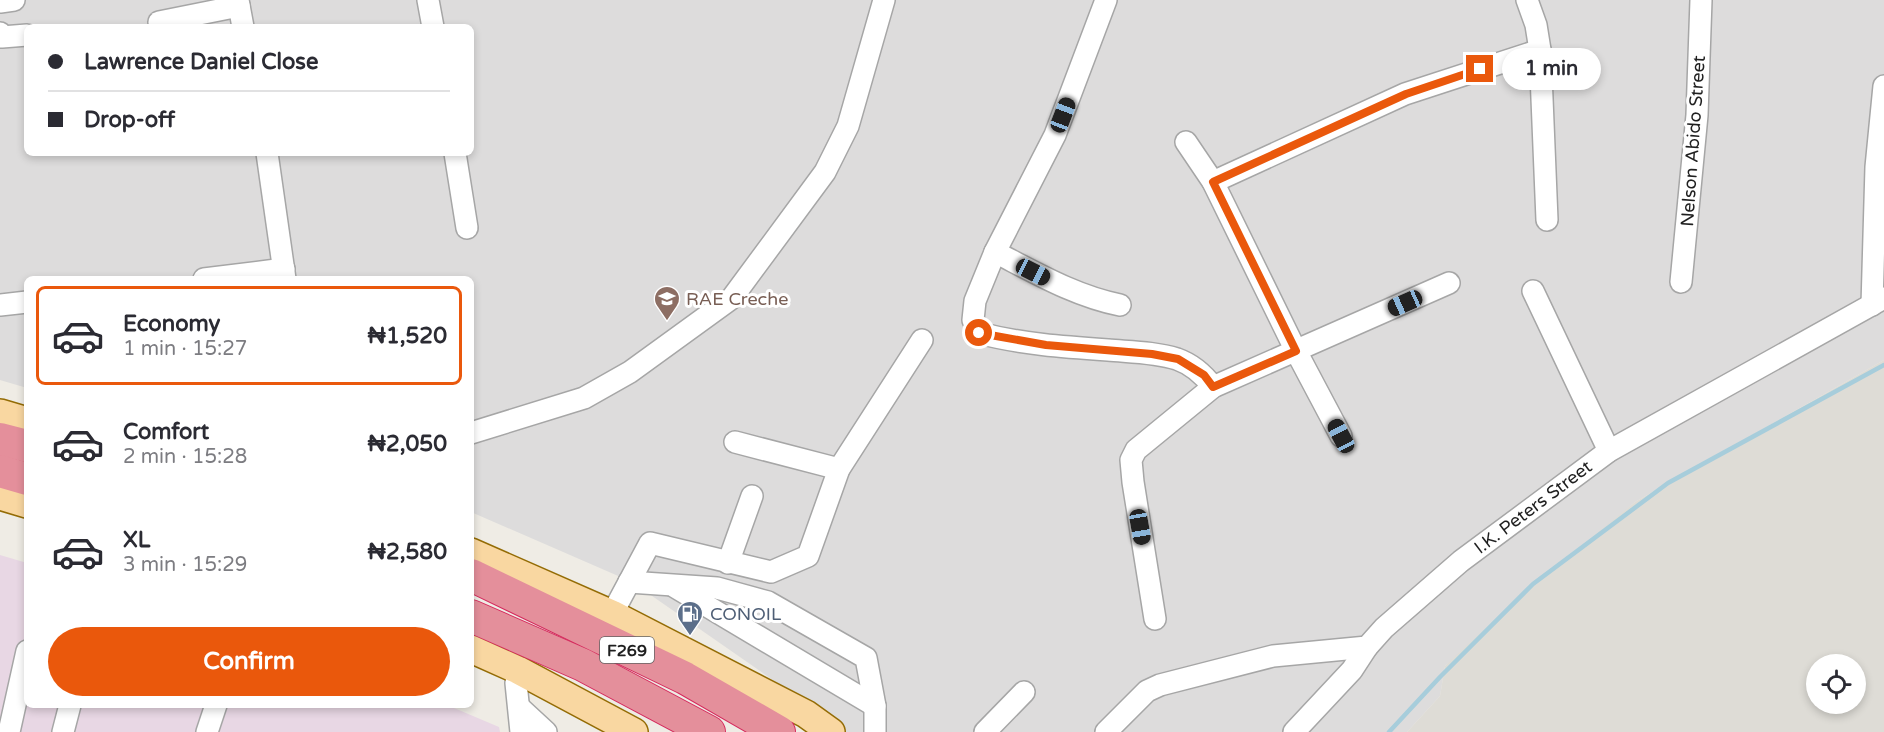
<!DOCTYPE html>
<meta charset="utf-8">
<style>
:root{--surface:#fff;--page:#f2f2f3;--text:#2b2b33;--muted:#7c7c81;--line:#e1e1e2;--accent:#ea580c}
body{margin:0;font-family:"Varela Round",sans-serif;background:var(--page);color:var(--text);height:100vh;display:flex;flex-direction:column;font-size:22px;white-space:nowrap}
*{box-sizing:border-box;margin:0}
p{font-size:20px;color:var(--muted)}
.icon{flex:none;width:33px;height:33px;fill:none;stroke:currentColor;stroke-width:2;stroke-linecap:round;stroke-linejoin:round}
.map{position:relative;flex:1;overflow:hidden}
.details{position:absolute;left:24px;top:276px;width:450px;height:432px;display:flex;flex-direction:column;background:var(--surface);border-radius:9px;box-shadow:0 3px 9px #0003}
.details>*{flex:none}
.banner{position:absolute;left:24px;top:24px;width:450px;height:132px;border-radius:9px;box-shadow:0 3px 9px #0003;display:grid;align-content:center;height:132px;padding:0 24px;background:var(--surface)}
.fabs{position:absolute;left:1806px;top:654px;display:grid;gap:12px}
.fabs a{display:grid;place-items:center;width:60px;height:60px;border-radius:50%;background:var(--surface);box-shadow:0 3px 9px #0003;font-size:30px}
.end{position:absolute;width:27px;height:27px;margin:-14px;border:8px solid #ea580c;background:#fff;box-shadow:0 0 0 3px #fff}
.from{border-radius:50%}
.bubble{position:absolute;height:42px;border-radius:21px;background:var(--surface);box-shadow:0 3px 9px #0003;font-size:20px;font-weight:700;line-height:42px;text-align:center}
.car{position:absolute;width:18px;height:36px;margin:-18px -9px;border-radius:8px;box-shadow:0 0 4px 2px #0007;background:linear-gradient(#222 24%,#8ab4d8 0 40%,#222 0 76%,#8ab4d8 0 86%,#222 0)}
.banner b{display:flex;align-items:center;gap:21px;height:57px;font-size:22px}
.banner b+b{border-top:2px solid var(--line)}
.banner i{width:15px;height:15px;background:var(--text)}
ul{padding:10px 0 0;list-style:none}
li{display:flex;align-items:center;gap:18px;height:99px;margin:0 12px 9px;padding:0 12px;border:3px solid transparent;border-radius:9px}
li div{flex:1}
li b{display:block;font-size:22px}
li em{font-style:normal;font-weight:700}
li.selected{border-color:var(--accent)}
li>.icon{width:54px;height:54px;stroke-width:1.5}
.primary-button{display:flex;gap:12px;margin-top:auto;padding:12px 24px}
.primary-button a{flex:1;height:69px;border-radius:36px;background:var(--accent);color:#fff;font-size:24px;font-weight:700;line-height:69px;text-align:center}
.map>svg:first-child{display:block}
.residential{fill:#dddcdc;fill-rule:evenodd}
.industrial{fill:#e8d7e4}
.airport{fill:#dedcd6;fill-rule:evenodd}
.lines{fill:none;stroke-linecap:round;stroke-linejoin:round}
.stream{stroke:#a7cddb;stroke-width:4.5}
.minor-casing{stroke:#a6a6a6;stroke-width:24}
.major-casing{stroke:#946c05;stroke-width:30}
.highway-casing{stroke:#d52a5d;stroke-width:34}
.minor{stroke:#fff;stroke-width:21}
.major{stroke:#f9d7a1;stroke-width:27}
.highway{stroke:#e48f9b;stroke-width:32}
.route{stroke:#ea580c;stroke-width:8}
.labels{text-anchor:middle;stroke-width:6;stroke-linejoin:round;paint-order:stroke}
.shield{fill:#fff;stroke:#626262;stroke-width:1.5}
.shield-label{font-size:16px;font-weight:bold;fill:#1f1f1f}
.street-label{font-size:18px;fill:#1f1f1f;stroke:#fff}
.education-label{font-size:18px;fill:#785e54;stroke:#fff;text-anchor:start}
.service-label{font-size:18px;fill:#4e5e75;stroke:#fff;text-anchor:start}
</style>
<div class="map">
<svg width="1884" height="732" viewBox="0 0 1884 732">
<rect width="100%" height="100%" fill="#efece5"/>
<path class="residential" d="M0 0H1884V360L1635 502 1445 666 1440 696 1407 732H837L793 694 632 582 471 512V279H27V388L0 380ZM27 27H471V153H27Z"/>
<path class="industrial" d="M0 555 27 563V705H447L499 727 500 732H0Z"/>
<path class="airport" d="M1884 360V732H1407L1440 696 1445 666 1510 605 1635 502ZM1816 664H1856V704H1816Z"/>
<g class="lines">
<path class="stream" d="M1389 732 1440 677 1533 584 1668 483 1884 365"/>
<defs>
<g id="minor">
<path d="M238 0 243 27"/>
<path d="M428 0 433 27"/>
<path d="M1106 0 1055 135 995 252 975 301 973 320 979 333C1021 344 1064 347 1108 350 1130 352 1155 352 1177 359 1191 364 1204 375 1213 387"/>
<path d="M1527 0 1536 25 1540 50 1547 220"/>
<path d="M0 2 14 0"/>
<path d="M159 22 239 6"/>
<path d="M0 33 2 37 27 35"/>
<path d="M1186 142 1213 182 1296 351 1341 436"/>
<path d="M267 153 285 279"/>
<path d="M455 153 467 228"/>
<path d="M1213 182 1405 94 1540 50"/>
<path d="M995 252C1036 273 1075 296 1120 305"/>
<path d="M204 279 284 269"/>
<path d="M1681 282 1697 115 1701 0"/>
<path d="M1533 291 1609 451"/>
<path d="M0 305 27 302"/>
<path d="M1872 305 1876 167 1884 86"/>
<path d="M471 433 584 398 630 372 732 298 825 172 848 126 884 0"/>
<path d="M735 442 839 469"/>
<path d="M728 563 752 496"/>
<path d="M629 582 717 588 768 602 866 658 875 706V732"/>
<path d="M675 587 875 706"/>
<path d="M612 614 650 543 771 572 808 556 839 469 922 340"/>
<path d="M1155 619 1133 482 1131 460 1136 450 1213 387 1449 283"/>
<path d="M518 670 516 683 521 732"/>
<path d="M520 708 546 732"/>
<path d="M9 732 27 651"/>
<path d="M63 732 70 705"/>
<path d="M207 732 216 705"/>
<path d="M985 732 1024 692"/>
<path d="M1106 732 1147 691 1160 685 1273 656 1367 647 1384 628 1461 561 1609 451 1884 298"/>
<path d="M1294 732 1352 670 1367 647"/>
</g>
<g id="major">
<path d="M0 413 27 421"/>
<path d="M0 496 27 504"/>
<path d="M471 552 612 614 806 714 831 732"/>
<path d="M471 649 518 670 634 732"/>
</g>
<g id="highway">
<path d="M0 439 27 446"/>
<path d="M0 471 27 479"/>
<path d="M471 575 685 678 779 732"/>
<path d="M471 616 583 665 709 732"/>
</g>
</defs>
<use href="#minor" class="minor-casing"/>
<use href="#major" class="major-casing"/>
<use href="#highway" class="highway-casing"/>
<use href="#minor" class="minor"/>
<use href="#major" class="major"/>
<use href="#highway" class="highway"/>
</g>
<g class="lines">
<path class="route" d="M979 333 1046 345 1152 354 1178 359 1204 375 1213 387 1296 351 1213 182 1406 94 1480 69"/>
</g>
<defs>
<symbol id="school-pin" viewBox="-11 -11 22 30"><path d="M0 17L-7.5 6A9.5 9.5 0 1 1 7.5 6Z" fill="#8d6e63" stroke="#fff"/><path d="M0-5L7-2L0 1L-7-2ZM-4 1L0 2.5L4 1V4Q0 6-4 4Z" fill="#fff"/></symbol>
<symbol id="fuel-pin" viewBox="-11 -11 22 30"><path d="M0 17L-7.5 6A9.5 9.5 0 1 1 7.5 6Z" fill="#5c6f8a" stroke="#fff"/><path d="M-5.5-6h7V0h2V4h1.3V-2.5L3-4.5l.8-.8L6-3V5H2.5V1h-1V6h-7ZM-4.2-4.7v3.2H.2V-4.7Z" fill="#fff"/></symbol>
</defs>
<g fill-rule="evenodd">
<use href="#school-pin" x="652" y="284" width="30" height="40"/>
<use href="#fuel-pin" x="675" y="599" width="30" height="40"/>
</g>
<g class="labels">
<rect class="shield" x="600" y="637" width="54" height="26" rx="4.5"/>
<g class="shield-label">
<text x="627" y="656">F269</text>
</g>
<g class="street-label">
<text transform="translate(1693 141) rotate(-86)" y="6">Nelson Abido Street</text>
<text transform="translate(1533 507) rotate(-37)" y="6">I.K. Peters Street</text>
</g>
<g class="education-label">
<text x="686" y="305">RAE Creche</text>
</g>
<g class="service-label">
<text x="710" y="620">CONOIL</text>
</g>
</g>
</svg>
<div class="fabs">
<a><svg class="icon" aria-label="locate" viewBox="0 0 24 24"><circle cx="12" cy="12" r="6"/><path d="M12 2v4M12 18v4M2 12h4M18 12h4"/></svg></a>
</div>
<i class="end from" style="left:979px;top:333px"></i>
<i class="end" style="left:1480px;top:69px"></i>
<div class="bubble" style="left:1502px;top:48px;width:99px">1 min</div>
<i class="car" style="left:1063px;top:115px;rotate:21deg"></i>
<i class="car" style="left:1033px;top:272px;rotate:117deg"></i>
<i class="car" style="left:1405px;top:303px;rotate:246deg"></i>
<i class="car" style="left:1341px;top:436px;rotate:332deg"></i>
<i class="car" style="left:1140px;top:527px;rotate:170deg"></i>
<div class="banner">
<b><i class="from"></i>Lawrence Daniel Close</b>
<b><i></i>Drop-off</b>
</div>
<section class="details">
<ul>
<li class="selected"><svg class="icon" aria-label="car" viewBox="0 0 24 24"><path d="M5 17H2v-5l4-1 3-4h7l3 4 3 1v5h-3M9 17h6M6 11h13"/><circle cx="7" cy="17" r="2"/><circle cx="17" cy="17" r="2"/></svg><div><b>Economy</b><p>1 min · 15:27</p></div><em>₦1,520</em></li>
<li><svg class="icon" aria-label="car" viewBox="0 0 24 24"><path d="M5 17H2v-5l4-1 3-4h7l3 4 3 1v5h-3M9 17h6M6 11h13"/><circle cx="7" cy="17" r="2"/><circle cx="17" cy="17" r="2"/></svg><div><b>Comfort</b><p>2 min · 15:28</p></div><em>₦2,050</em></li>
<li><svg class="icon" aria-label="car" viewBox="0 0 24 24"><path d="M5 17H2v-5l4-1 3-4h7l3 4 3 1v5h-3M9 17h6M6 11h13"/><circle cx="7" cy="17" r="2"/><circle cx="17" cy="17" r="2"/></svg><div><b>XL</b><p>3 min · 15:29</p></div><em>₦2,580</em></li>
</ul>
<div class="primary-button"><a>Confirm</a></div>
</section>
</div>
